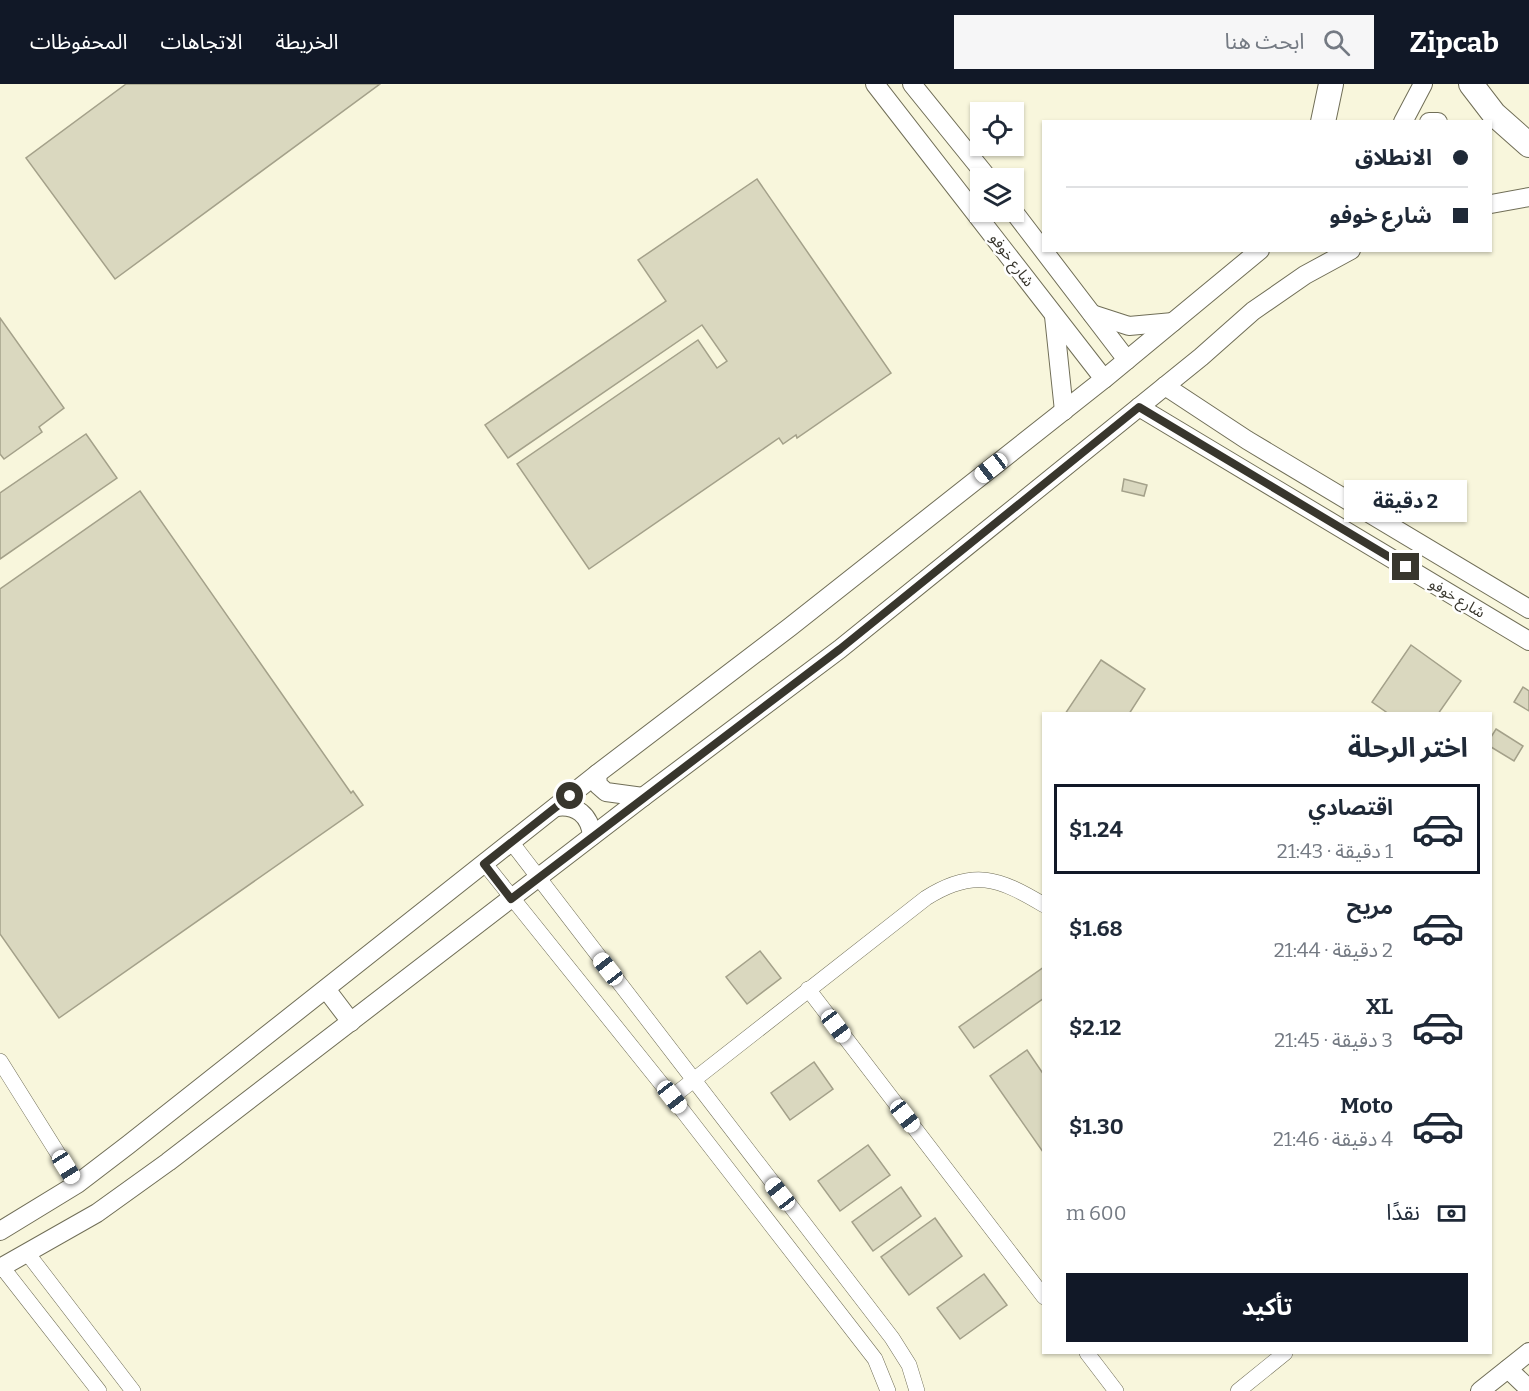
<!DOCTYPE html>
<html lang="ar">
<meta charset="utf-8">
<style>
:root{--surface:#fff;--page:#f6f6f7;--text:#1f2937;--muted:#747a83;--line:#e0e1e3;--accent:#111827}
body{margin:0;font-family:Bitter,"Noto Sans Arabic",serif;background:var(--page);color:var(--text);direction:rtl;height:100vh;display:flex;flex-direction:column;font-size:22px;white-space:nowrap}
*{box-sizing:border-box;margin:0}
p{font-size:20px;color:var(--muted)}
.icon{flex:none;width:33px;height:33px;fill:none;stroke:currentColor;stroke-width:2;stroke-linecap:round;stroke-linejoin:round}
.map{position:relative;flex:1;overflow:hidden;direction:ltr}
.panel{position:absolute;left:1042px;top:628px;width:450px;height:642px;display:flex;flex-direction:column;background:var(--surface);border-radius:0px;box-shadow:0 2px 4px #0004;direction:rtl}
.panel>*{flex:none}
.top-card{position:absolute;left:1042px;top:36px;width:450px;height:132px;border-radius:0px;box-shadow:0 2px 4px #0004;direction:rtl;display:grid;align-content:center;height:132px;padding:0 24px;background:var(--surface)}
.tools{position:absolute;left:970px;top:18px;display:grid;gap:12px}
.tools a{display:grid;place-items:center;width:54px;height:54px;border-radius:0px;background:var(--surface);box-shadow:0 2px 4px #0004;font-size:30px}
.end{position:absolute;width:27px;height:27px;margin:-14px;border:8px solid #38362d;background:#fff;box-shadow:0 0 0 3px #fff}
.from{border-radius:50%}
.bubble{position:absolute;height:42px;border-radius:0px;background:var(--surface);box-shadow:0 2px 4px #0004;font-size:20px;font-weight:700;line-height:42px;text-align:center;direction:rtl}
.car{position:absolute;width:18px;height:36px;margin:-18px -9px;border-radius:8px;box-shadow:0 0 4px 2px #0007;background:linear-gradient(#fff 24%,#345 0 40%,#fff 0 76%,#345 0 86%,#fff 0)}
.top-card b{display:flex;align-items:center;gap:21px;height:57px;font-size:22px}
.top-card b+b{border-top:2px solid var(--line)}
.top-card i{width:15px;height:15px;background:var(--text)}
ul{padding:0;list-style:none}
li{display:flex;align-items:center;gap:18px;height:90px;margin:0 12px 9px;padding:0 12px;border:3px solid transparent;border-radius:0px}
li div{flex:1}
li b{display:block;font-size:22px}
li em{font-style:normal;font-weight:700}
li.selected{border-color:var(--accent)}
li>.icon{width:54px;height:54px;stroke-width:1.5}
h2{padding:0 24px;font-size:27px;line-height:72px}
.pay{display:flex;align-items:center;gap:15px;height:66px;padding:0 24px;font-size:22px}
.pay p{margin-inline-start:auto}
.button{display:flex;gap:12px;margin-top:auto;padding:12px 24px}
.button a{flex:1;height:69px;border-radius:0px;background:var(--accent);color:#fff;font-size:24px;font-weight:700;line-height:69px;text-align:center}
header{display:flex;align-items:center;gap:36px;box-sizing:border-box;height:84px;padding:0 30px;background:var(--accent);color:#fff}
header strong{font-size:28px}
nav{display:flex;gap:33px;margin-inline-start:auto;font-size:21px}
.search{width:420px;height:54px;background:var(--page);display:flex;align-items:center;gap:15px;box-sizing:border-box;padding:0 21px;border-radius:0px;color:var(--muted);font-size:22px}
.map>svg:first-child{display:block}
.building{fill:#dad8bf;stroke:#a4a18a;stroke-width:1.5}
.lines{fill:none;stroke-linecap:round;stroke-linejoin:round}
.minor-casing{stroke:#706e57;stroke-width:16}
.tertiary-casing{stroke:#706e57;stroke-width:20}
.primary-casing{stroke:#706e57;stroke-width:26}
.minor{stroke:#fff;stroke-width:15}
.tertiary{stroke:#fff;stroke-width:18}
.primary{stroke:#fff;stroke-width:24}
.route{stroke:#38362d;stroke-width:8}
.labels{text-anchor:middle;stroke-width:5;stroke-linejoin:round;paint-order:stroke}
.street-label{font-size:15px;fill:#38362d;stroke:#fff}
</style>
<header>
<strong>Zipcab</strong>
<div class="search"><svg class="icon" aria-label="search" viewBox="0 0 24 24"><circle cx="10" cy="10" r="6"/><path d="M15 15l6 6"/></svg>ابحث هنا</div>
<nav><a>الخريطة</a><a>الاتجاهات</a><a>المحفوظات</a></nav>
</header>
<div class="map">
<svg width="1529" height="1307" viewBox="0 0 1529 1307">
<rect width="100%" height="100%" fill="#f8f6dc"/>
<g class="building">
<path d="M126 0H380L115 195 26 74Z"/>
<path d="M757 95 891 289 797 354 796 351 783 360 779 354 589 485 517 380 698 256 717 284 727 277 702 241 508 374 485 341 666 217 638 176Z"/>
<path d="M0 234 64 324 39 343 42 348 4 375 0 370Z"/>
<path d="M86 350 117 394 0 475V409Z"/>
<path d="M1124 395 1147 401 1144 412 1122 407Z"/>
<path d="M140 407 351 709 353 707 363 721 59 934 0 850V505Z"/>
<path d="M1411 561 1461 597 1438 630H1389L1372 618Z"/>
<path d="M1101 576 1145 605 1129 630H1065Z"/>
<path d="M1523 603 1529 607V627L1514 618Z"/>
<path d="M1496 645 1523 662 1514 677 1491 663V653Z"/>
<path d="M760 867 781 894 747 920 726 893Z"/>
<path d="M1044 883V914L974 964 959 943Z"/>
<path d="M1027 966 1044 991 1043 1068 990 992Z"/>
<path d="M814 978 833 1005 790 1036 771 1009Z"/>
<path d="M868 1061 890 1091 840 1127 818 1097Z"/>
<path d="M901 1103 921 1132 873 1167 852 1138Z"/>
<path d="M935 1134 962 1172 909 1211 881 1173Z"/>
<path d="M984 1190 1007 1221 960 1255 937 1224Z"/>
</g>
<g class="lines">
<defs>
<g id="minor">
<path d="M512 759 892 1254 909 1281 917 1307"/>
<path d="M485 780 672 1013 875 1275 888 1307"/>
<path d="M808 905 1044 1213"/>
<path d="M0 977 77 1100"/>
<path d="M672 1013 926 814C973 784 999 794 1044 821"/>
<path d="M28 1170 133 1307"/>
<path d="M2 1183 99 1307"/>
<path d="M1087 1269 1116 1307"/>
<path d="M1238 1307 1285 1269"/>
</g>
<g id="tertiary">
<path d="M875 0 1104 295"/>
<path d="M912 0 988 94"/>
<path d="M1403 38 1423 0"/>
<path d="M1429 38H1438"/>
<path d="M1491 120 1529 113"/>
<path d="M1014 128 1127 276"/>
<path d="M1092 230 1129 242 1173 238"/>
<path d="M1054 232 1064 327"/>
<path d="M1165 302 1247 356 1529 525"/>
<path d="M1139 323 1529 557"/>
<path d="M597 690 598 701 606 708 643 713"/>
<path d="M556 723C576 720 590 731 592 752"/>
<path d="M326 905 351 938"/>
<path d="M0 1147 77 1100 128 1061 597 690 790 543 1104 295 1260 166"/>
<path d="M0 1184 97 1129 168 1078 643 713 840 565 1201 273 1253 227 1305 191 1351 166"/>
<path d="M1508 1285 1529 1305"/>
<path d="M1480 1307 1529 1268"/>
</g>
<g id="primary">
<path d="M1471 0 1494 30 1529 61"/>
<path d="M1323 38 1331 0"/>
</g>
</defs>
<use href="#minor" class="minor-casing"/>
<use href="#tertiary" class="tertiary-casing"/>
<use href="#primary" class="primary-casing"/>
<use href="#minor" class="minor"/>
<use href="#tertiary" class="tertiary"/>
<use href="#primary" class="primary"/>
</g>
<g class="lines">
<path class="route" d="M570 712 484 780 511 815 840 565 1139 323 1406 483"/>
</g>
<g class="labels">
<g class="street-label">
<text transform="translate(1012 176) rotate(53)" y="5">شارع خوفو</text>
<text transform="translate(1457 514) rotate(31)" y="5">شارع خوفو</text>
</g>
</g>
</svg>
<div class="tools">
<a><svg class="icon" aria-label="locate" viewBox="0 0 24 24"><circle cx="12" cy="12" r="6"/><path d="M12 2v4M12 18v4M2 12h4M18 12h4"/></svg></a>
<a><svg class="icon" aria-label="layers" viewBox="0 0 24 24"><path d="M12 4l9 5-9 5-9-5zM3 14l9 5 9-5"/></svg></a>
</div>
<i class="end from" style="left:570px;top:712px"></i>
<i class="end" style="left:1406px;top:483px"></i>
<div class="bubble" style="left:1344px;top:396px;width:123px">2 دقيقة</div>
<i class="car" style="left:991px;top:384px;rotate:232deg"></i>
<i class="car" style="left:608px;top:885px;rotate:322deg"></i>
<i class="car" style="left:836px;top:942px;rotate:143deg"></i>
<i class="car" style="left:672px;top:1013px;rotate:142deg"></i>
<i class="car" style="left:905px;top:1032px;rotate:142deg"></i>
<i class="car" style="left:66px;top:1083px;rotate:148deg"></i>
<i class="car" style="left:780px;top:1110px;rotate:322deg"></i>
<div class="top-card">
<b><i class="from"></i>الانطلاق</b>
<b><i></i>شارع خوفو</b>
</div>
<section class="panel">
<h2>اختر الرحلة</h2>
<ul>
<li class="selected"><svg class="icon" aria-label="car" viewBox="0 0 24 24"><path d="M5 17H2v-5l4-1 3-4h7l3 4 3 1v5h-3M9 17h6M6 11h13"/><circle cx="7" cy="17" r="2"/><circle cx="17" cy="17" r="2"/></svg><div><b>اقتصادي</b><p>1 دقيقة · 21:43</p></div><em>$1.24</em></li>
<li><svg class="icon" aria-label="car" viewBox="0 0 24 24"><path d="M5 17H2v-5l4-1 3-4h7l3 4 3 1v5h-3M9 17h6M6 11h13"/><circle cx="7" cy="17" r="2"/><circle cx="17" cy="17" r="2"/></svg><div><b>مريح</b><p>2 دقيقة · 21:44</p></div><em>$1.68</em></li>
<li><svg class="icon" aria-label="car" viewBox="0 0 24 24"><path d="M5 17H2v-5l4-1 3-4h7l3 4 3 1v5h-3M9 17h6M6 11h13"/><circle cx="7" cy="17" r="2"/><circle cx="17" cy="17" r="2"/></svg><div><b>XL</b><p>3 دقيقة · 21:45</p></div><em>$2.12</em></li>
<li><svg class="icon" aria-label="car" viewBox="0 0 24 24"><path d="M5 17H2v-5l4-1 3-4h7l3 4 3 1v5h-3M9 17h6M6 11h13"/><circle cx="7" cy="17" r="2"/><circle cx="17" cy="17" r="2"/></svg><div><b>Moto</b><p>4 دقيقة · 21:46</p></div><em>$1.30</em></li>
</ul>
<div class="pay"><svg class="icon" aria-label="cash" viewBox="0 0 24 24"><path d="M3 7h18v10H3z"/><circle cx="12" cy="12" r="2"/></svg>نقدًا<p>600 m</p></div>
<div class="button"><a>تأكيد</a></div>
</section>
</div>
